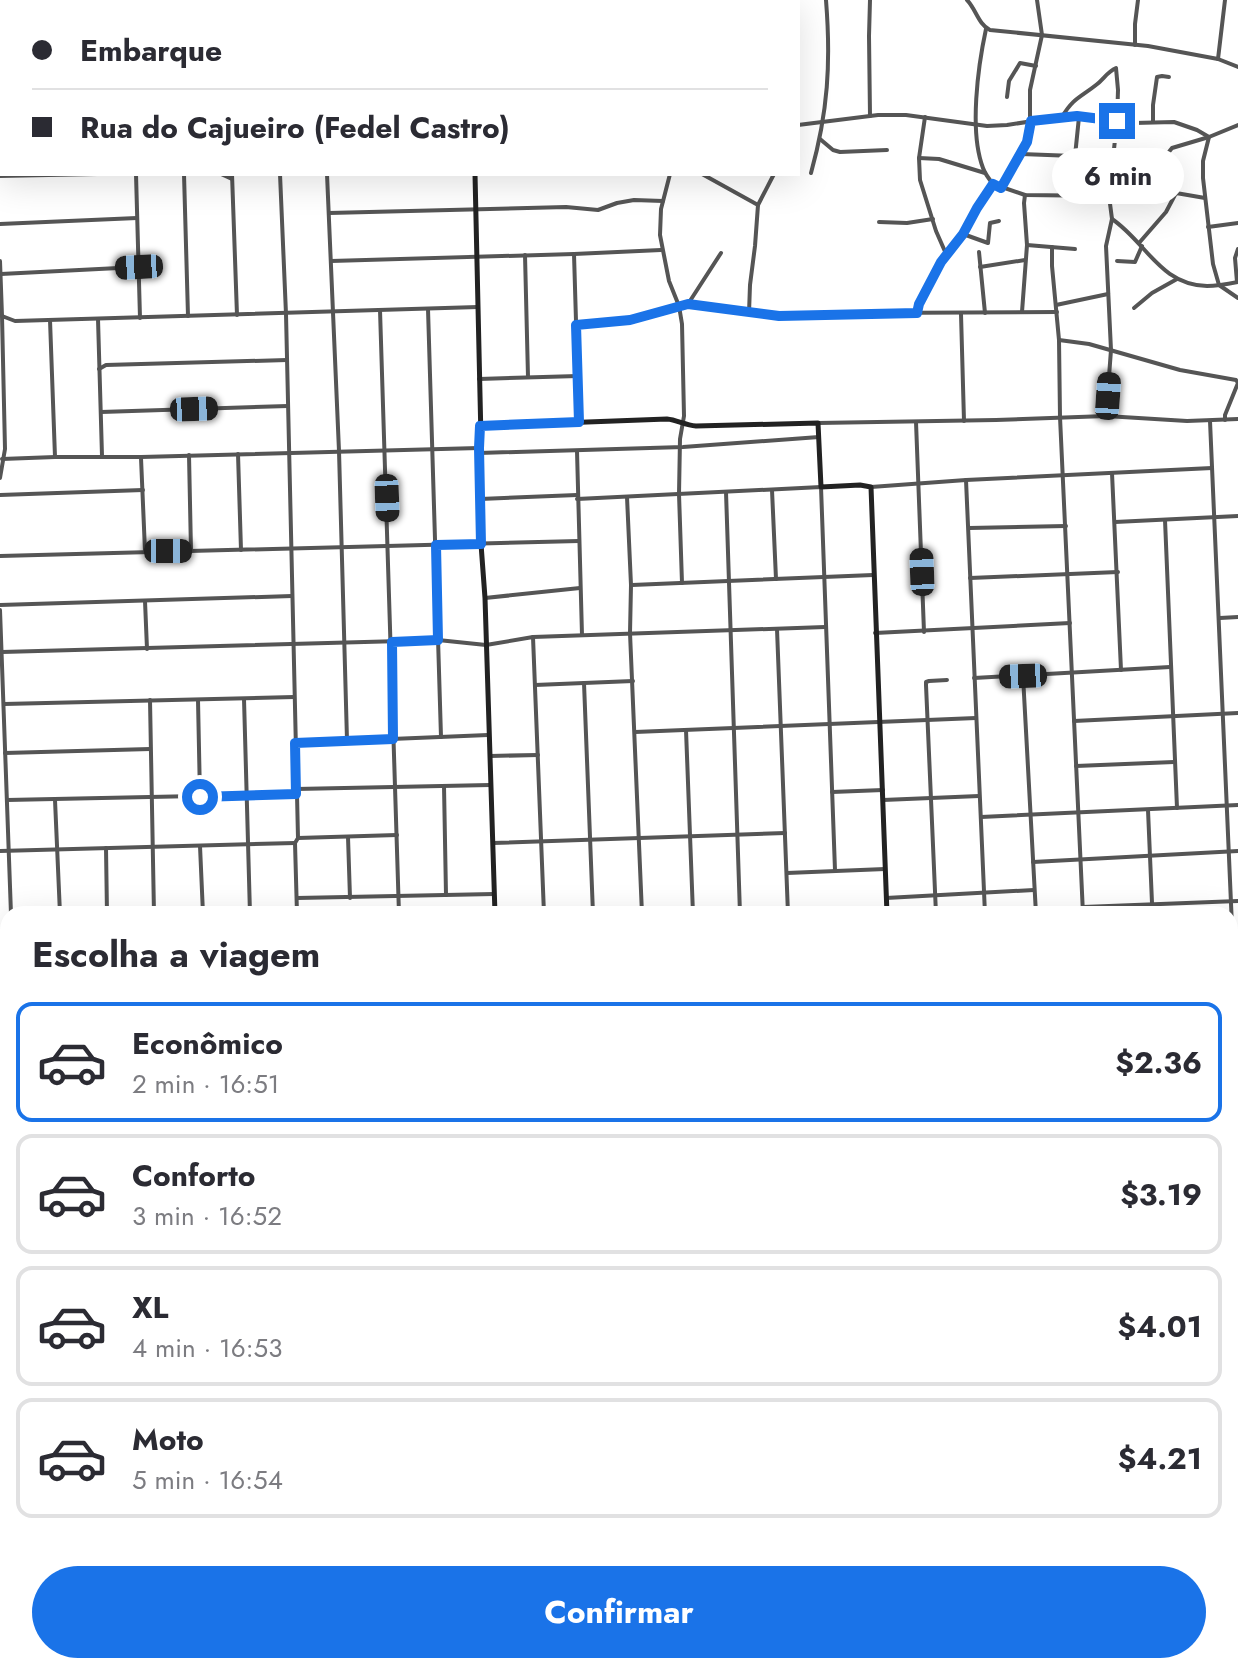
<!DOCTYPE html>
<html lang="pt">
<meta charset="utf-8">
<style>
:root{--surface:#fff;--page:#f2f2f3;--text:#2b2b33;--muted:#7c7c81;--line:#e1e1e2;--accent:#1a73e8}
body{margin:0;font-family:Jost,sans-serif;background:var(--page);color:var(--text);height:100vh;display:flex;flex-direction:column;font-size:30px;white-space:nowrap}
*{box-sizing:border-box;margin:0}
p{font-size:26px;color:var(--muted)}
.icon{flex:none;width:44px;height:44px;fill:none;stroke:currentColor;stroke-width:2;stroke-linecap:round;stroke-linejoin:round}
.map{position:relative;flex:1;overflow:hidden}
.drawer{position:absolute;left:0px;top:906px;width:1238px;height:768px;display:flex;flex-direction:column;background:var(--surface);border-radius:24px 24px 0 0;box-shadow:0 8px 32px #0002}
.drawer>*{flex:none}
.top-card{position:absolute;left:0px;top:0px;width:800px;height:176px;box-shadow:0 8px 32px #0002;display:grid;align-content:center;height:176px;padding:0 32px;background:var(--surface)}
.end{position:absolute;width:36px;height:36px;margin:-18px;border:10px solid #1a73e8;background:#fff;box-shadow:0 0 0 4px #fff}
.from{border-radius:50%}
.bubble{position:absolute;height:56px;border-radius:28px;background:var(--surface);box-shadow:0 8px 32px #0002;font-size:26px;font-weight:700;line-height:56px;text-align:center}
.car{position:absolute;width:24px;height:48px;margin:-24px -12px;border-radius:10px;box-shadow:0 0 6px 2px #0007;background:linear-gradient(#222 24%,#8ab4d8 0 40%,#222 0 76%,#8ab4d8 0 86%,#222 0)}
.top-card b{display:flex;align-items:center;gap:28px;height:76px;font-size:30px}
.top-card b+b{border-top:2px solid var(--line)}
.top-card i{width:20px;height:20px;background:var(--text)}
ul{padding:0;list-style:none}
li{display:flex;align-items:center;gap:24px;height:120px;margin:0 16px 12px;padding:0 16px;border:4px solid var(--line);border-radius:16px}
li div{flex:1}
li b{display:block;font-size:30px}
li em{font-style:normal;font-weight:700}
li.current{border-color:var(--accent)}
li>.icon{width:72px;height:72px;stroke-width:1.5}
h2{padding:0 32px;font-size:36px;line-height:96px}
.button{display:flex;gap:16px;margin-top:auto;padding:16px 32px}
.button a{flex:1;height:92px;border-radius:48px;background:var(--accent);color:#fff;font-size:32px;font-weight:700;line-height:92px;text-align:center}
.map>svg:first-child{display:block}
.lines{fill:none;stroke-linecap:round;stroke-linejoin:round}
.street{stroke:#555;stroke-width:4}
.secondary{stroke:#222;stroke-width:5}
.route{stroke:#1a73e8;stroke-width:10}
</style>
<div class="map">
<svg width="1238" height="1674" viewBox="0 0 1238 1674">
<rect width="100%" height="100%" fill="#fff"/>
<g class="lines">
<g class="street">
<path d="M85 0V2"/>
<path d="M130 0V2"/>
<path d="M178 0V2"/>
<path d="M226 0V2"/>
<path d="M274 0V2"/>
<path d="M321 0V2"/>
<path d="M516 0V2"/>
<path d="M644 0V2"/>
<path d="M752 0V2"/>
<path d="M967 0C976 9 978 24 990 30L1148 46 1218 59 1238 67"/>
<path d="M702 2 704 0"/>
<path d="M986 29C978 66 969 132 983 168 985 174 989 179 993 184L1025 195 1109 196"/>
<path d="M0 31H2"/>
<path d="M1135 45V24L1138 0"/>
<path d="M1218 59 1225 0"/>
<path d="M0 80H2"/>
<path d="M1007 97 1009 81 1020 63 1036 66"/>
<path d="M870 116 869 36 870 0"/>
<path d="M925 117 919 158 920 180 936 231 947 256"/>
<path d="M1062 117C1073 98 1081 97 1096 85 1104 79 1107 72 1116 68L1118 90 1117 121 1109 196 1112 219 1106 246 1111 350 1106 416"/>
<path d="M1153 122V105L1157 77 1162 76 1169 77"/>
<path d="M798 125 878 115H906L987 126 1007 125 1059 117 1077 116 1134 123 1174 122 1197 130 1209 137 1203 161V178L1213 264 1219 285 1238 298"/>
<path d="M0 127H2"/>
<path d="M820 139 833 150 840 152 887 150"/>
<path d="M1021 154 1074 156"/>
<path d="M919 158 939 159 985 173"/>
<path d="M1112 164 1127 165 1160 163 1172 148 1209 137 1238 125"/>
<path d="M811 173C828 112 831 63 826 0"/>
<path d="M136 174 140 318"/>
<path d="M184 174 188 316"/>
<path d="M221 174 232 179"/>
<path d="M232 174 237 315"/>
<path d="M280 174 286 314 298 838 295 843 297 914"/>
<path d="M327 174 339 451 347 740"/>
<path d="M670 174 661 209 660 235 669 281 679 306 682 324 684 416 680 439 679 494 682 583"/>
<path d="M702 174 758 205"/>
<path d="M0 176 97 174"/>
<path d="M1001 188 1017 160 1030 132V90L1042 35 1037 0"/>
<path d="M1071 195 1079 117"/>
<path d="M329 213 566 207 598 210 617 203 634 200 663 201"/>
<path d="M1112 219C1146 242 1160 285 1207 286 1217 286 1228 284 1238 282"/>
<path d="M879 222 907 223 933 219"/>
<path d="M0 224 137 218"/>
<path d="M1208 227 1238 223"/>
<path d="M963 234 988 243 990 223 999 221"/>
<path d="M1139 243 1166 212 1176 193 1205 198"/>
<path d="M1027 245 1075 249"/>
<path d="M1052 247V266L1059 340 1060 417 1083 914"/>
<path d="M979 252 985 313"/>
<path d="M574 254 579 422"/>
<path d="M525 255 528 377"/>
<path d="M0 261 2 316"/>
<path d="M331 261 574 254 661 250"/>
<path d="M1117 261 1135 262 1142 246"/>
<path d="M980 267 1025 260"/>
<path d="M1 274 138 267"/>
<path d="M1237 282 1235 258 1238 249"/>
<path d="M688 304 721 253"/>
<path d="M1056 305 1108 294"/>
<path d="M1134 308 1152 293 1177 279"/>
<path d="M428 309 441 737"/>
<path d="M380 310 399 914"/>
<path d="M917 312C925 282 946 259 963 234 973 218 982 200 993 184"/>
<path d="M1022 312 1027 245 1024 203 1025 195"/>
<path d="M749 313 750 285 755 246 758 205 774 174"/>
<path d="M961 314 964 421"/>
<path d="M98 319 102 456"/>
<path d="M50 320 55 457"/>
<path d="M576 325 630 320 688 304 779 316 870 313 1057 312"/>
<path d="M1059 340 1089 344 1180 370 1236 380 1238 383 1225 415V420"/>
<path d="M99 369 106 365 287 360"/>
<path d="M479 379 578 376"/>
<path d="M101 412 288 406"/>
<path d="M1210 421 1238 1064"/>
<path d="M916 422 924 632"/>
<path d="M818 423 996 420 1106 416 1187 421 1238 419"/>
<path d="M577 451 582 635"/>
<path d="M479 453 683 447 819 437"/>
<path d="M238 454 241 550"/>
<path d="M189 455 191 551"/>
<path d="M141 458 145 551"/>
<path d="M2 459 55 457H141L479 448"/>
<path d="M1112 473 1121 670"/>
<path d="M0 478 5 449 2 316 15 321 478 307"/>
<path d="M966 480 985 914"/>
<path d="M871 487 966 480 1212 468"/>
<path d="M772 490 776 579"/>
<path d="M726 492 740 914"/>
<path d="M0 495 143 490"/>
<path d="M627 497 631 585 630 633 642 914"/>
<path d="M480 499 577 495"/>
<path d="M577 499 821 487 835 870"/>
<path d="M1165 520 1177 808"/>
<path d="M1115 522 1238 516"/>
<path d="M969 528 1066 526"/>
<path d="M0 556 579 541"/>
<path d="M970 578 1118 572"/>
<path d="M632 585 873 575"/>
<path d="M485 598 580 588"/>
<path d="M145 601 147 649"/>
<path d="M0 605 292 596"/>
<path d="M0 610 11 914"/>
<path d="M1220 618 1238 617"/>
<path d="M777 629 788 914"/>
<path d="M875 633 1070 623"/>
<path d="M533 637 544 914"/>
<path d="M2 652 438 640 486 645 533 637 825 627"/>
<path d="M1023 676 1036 914"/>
<path d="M974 678 1170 667"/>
<path d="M584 683 593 914"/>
<path d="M535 685 633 681"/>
<path d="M244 699 250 914"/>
<path d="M150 700 154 914"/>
<path d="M198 700 200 797"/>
<path d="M4 704 294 697"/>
<path d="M1074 721 1238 713"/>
<path d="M686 730 693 914"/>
<path d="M635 732 976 718"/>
<path d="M295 743 488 735"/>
<path d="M5 753 150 749"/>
<path d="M490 756 538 755"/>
<path d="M1076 766 1174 762"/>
<path d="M444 786 446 895"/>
<path d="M296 789 490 785"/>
<path d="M832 792 883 790"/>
<path d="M7 800 296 794"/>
<path d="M55 800 60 914"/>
<path d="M883 800 979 796"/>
<path d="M1148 810 1152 903"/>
<path d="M981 817 1238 805"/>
<path d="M348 837 350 898"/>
<path d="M298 838 397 835"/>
<path d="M493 843 785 833"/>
<path d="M200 846 203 914"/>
<path d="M106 848 107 914"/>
<path d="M0 851 295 843"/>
<path d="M1033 862 1238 851"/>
<path d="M787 873 885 869"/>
<path d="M297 898 494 894"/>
<path d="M886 898 1034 890"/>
<path d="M1083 907 1238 901"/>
<path d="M936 914 926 685V682L929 681 947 680"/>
<path d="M1230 1064H1238"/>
<path d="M0 1093H8"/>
<path d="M1230 1113 1238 1112"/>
<path d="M0 1141 8 1140"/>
<path d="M1230 1162 1238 1161"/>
<path d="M0 1195 8 1194"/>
<path d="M1230 1210 1238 1209"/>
<path d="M0 1242H8"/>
<path d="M0 1288H8"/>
<path d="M0 1314 8 1313"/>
<path d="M1230 1337H1238"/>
<path d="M0 1361H8"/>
<path d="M0 1409 8 1408"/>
<path d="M1230 1453H1238"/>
<path d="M1230 1527 1238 1530"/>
<path d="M0 1535H8"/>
<path d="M1230 1539 1238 1535"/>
<path d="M1230 1553 1235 1622"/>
<path d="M1230 1622H1238"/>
<path d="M38 1666 39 1674"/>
<path d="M139 1666V1674"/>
<path d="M187 1666V1674"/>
<path d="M234 1666 235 1674"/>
<path d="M283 1666 284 1674"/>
<path d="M332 1666V1674"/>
<path d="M381 1666V1674"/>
<path d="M429 1666 430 1674"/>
<path d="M478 1666V1674"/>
<path d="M576 1666 577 1674"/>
<path d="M624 1666V1674"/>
<path d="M670 1666 671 1674"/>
<path d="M743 1666 746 1674"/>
<path d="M1189 1673 1238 1672"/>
<path d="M1096 1674 1137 1672"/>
</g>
<g class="secondary">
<path d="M471 0V2"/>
<path d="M475 174 481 439 479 448 481 544 485 598 495 914"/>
<path d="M480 426 667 419C677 420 685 425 696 426L818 423 821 487 860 485 871 487 887 914"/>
<path d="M0 957H8"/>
<path d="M526 1666V1674"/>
<path d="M897 1666V1674"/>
</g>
</g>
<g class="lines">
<path class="route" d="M200 797 296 794 295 743 393 739 392 642 438 640 436 545 481 544 479 448 480 426 579 422 576 325 630 320 688 304 779 316 917 313 919 304 941 262 963 234 977 208 993 184 1001 188 1027 142 1031 121 1077 116 1117 121"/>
</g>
</svg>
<i class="end from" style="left:200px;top:797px"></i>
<i class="end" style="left:1117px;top:121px"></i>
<div class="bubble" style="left:1052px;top:148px;width:132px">6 min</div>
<i class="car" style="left:139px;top:267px;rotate:267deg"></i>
<i class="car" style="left:1108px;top:396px;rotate:4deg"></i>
<i class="car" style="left:194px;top:409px;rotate:88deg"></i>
<i class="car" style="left:387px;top:498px;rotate:178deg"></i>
<i class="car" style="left:168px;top:551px;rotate:90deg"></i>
<i class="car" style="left:922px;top:572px;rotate:358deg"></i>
<i class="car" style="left:1023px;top:676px;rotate:268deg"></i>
<div class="top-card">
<b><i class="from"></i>Embarque</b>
<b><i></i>Rua do Cajueiro (Fedel Castro)</b>
</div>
<section class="drawer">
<h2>Escolha a viagem</h2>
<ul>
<li class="current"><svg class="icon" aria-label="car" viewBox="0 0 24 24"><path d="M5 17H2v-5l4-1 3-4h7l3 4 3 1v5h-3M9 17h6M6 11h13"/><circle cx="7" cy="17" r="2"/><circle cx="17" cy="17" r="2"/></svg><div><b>Econômico</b><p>2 min · 16:51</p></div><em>$2.36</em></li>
<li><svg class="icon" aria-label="car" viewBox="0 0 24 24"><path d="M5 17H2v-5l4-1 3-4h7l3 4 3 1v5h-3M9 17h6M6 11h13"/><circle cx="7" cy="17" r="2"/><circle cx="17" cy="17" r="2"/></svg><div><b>Conforto</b><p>3 min · 16:52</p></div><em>$3.19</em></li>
<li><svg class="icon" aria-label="car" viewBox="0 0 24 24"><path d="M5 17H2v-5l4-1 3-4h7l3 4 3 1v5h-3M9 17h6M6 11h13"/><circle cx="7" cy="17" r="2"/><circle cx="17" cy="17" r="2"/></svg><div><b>XL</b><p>4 min · 16:53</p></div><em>$4.01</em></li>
<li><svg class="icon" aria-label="car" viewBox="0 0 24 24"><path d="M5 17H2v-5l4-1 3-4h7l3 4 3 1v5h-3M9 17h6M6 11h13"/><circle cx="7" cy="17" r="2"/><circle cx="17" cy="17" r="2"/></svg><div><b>Moto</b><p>5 min · 16:54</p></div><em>$4.21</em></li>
</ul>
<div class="button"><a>Confirmar</a></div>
</section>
</div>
